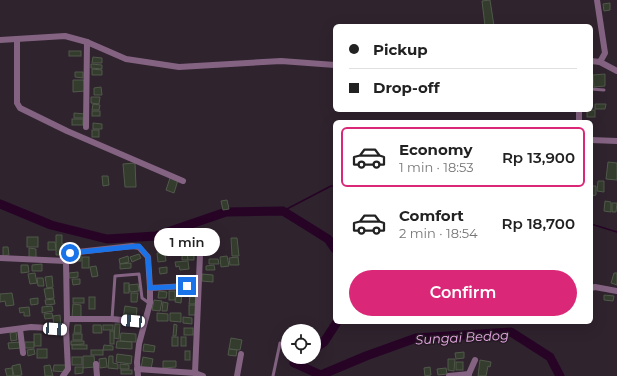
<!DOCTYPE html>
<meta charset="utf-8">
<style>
:root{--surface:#fff;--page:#f6f6f6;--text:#222;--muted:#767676;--line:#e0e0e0;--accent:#db2777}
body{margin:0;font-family:Montserrat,sans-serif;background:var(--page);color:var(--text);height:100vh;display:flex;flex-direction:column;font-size:15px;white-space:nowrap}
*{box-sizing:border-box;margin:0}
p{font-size:13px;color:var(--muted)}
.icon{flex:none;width:22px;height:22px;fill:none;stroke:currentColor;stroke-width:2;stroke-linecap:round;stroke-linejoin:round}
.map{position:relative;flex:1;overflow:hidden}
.drawer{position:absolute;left:333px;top:120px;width:260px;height:204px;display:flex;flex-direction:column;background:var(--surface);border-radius:6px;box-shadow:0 4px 16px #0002}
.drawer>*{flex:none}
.hud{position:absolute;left:333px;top:24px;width:260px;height:88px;border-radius:6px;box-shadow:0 4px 16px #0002;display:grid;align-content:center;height:88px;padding:0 16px;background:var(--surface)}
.buttons{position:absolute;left:281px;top:324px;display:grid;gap:8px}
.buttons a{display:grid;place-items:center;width:40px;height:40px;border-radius:50%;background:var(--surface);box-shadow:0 4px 16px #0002;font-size:20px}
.end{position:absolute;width:18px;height:18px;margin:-9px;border:5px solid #1a73e8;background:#fff;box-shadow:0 0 0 2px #fff}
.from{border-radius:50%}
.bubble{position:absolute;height:28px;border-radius:14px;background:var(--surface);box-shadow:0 4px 16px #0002;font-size:13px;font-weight:600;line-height:28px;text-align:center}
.car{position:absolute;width:12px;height:24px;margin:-12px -6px;border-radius:5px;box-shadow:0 0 3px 1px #0007;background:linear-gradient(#fff 24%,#345 0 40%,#fff 0 76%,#345 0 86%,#fff 0)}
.hud b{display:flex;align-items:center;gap:14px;height:38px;font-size:15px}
.hud b+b{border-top:1px solid var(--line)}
.hud i{width:10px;height:10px;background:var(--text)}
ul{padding:7px 0 0;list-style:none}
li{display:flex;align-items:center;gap:12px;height:60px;margin:0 8px 6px;padding:0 8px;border:2px solid transparent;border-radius:6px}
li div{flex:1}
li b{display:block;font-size:15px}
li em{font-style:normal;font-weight:600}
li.current{border-color:var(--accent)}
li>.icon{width:36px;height:36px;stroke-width:1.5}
.action{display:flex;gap:8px;margin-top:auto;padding:8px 16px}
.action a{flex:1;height:46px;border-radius:24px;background:var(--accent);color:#fff;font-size:16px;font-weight:600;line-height:46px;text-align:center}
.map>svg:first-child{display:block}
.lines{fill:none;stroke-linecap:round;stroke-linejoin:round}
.stream{stroke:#270426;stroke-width:1.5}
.river{stroke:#270426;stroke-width:9}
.building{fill:#343c2e;stroke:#50594a}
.service{stroke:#846382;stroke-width:3}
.minor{stroke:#846382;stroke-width:6}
.route{stroke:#1a73e8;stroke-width:5}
.labels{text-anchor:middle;stroke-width:3;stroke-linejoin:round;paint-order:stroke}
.water-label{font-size:13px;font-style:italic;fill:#efaeea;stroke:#251a24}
</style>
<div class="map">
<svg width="617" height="376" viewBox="0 0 617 376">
<rect width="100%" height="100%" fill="#2f232e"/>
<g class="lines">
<g class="stream">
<path d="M283 211 331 186H335"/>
<path d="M591 224 617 232"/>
</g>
<g class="river">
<path d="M0 204 51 225 107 239 156 236 226 212 283 211 328 239 335 249"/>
<path d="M314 349 324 342 337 322"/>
<path d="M302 357 294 363 321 375 366 356 416 338 511 332 550 357 560 376"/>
</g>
</g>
<g class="building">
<path d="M490 0 494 26H485L482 1Z"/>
<path d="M610 3V10L604 11 603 4Z"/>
<rect x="69" y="51" width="12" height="5"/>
<path d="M93 57 102 58V63H92Z"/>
<path d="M91 64 102 65V69L91 68Z"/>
<path d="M92 69 102 70V75H92Z"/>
<path d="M75 72H83V78L75 77Z"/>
<path d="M605 74V86L594 87 593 75Z"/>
<path d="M73 80H84L85 91 73 92Z"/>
<path d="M101 87 102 95H94V88Z"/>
<path d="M91 97H100L99 104 91 103Z"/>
<path d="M93 104 100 105 99 110H92Z"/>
<path d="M595 104H606L605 109H595Z"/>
<rect x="587" y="110" width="8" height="7"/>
<rect x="92" y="111" width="8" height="5"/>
<path d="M74 113 85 114V118H74Z"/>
<rect x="72" y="119" width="11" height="6"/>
<path d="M93 123 102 124V129H93Z"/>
<rect x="92" y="130" width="7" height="7"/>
<path d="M608 162 617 163V180L606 179Z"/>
<path d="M135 163 136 187H125L123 164Z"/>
<path d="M102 176H108L109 185 103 186Z"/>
<path d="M170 178 178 180 174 193 166 190Z"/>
<path d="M598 181H604V192L597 191Z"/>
<path d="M591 186H596V195L591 196Z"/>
<path d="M227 200 229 209 223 210 221 201Z"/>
<path d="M605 201 611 202V212L604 211Z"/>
<path d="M612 203H617L616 212H612Z"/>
<path d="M56 235H62V244H66V255H56Z"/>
<rect x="27" y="237" width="11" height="10"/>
<path d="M231 238H237L239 256H232Z"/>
<path d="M48 242H55L56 250H48Z"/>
<path d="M3 247H8L9 255 3 256Z"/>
<path d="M29 248 36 249V260L29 259Z"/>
<path d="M182 252H187L188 260H182Z"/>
<path d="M187 252H194V260H188Z"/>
<path d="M157 253H165L166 261 158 262Z"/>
<path d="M139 254 141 258 132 262 130 257Z"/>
<rect x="74" y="255" width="7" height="6"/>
<path d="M128 256 129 262 120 264 119 259Z"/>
<path d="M227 256 229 266 221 267 220 257Z"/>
<rect x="82" y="257" width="7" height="11"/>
<path d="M238 257 239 265H230L229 258Z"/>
<path d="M209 259H218L219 264H209Z"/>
<path d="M188 261 189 269 180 270 179 266 176 267 175 262Z"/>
<path d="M131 263V268L120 269V264Z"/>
<path d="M42 264V271H32V265Z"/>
<path d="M21 265H28L29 272 21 273Z"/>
<path d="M214 265 215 270H206V266Z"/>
<path d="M96 266 98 276 92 277 90 267Z"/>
<path d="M167 267V273L160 274 159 268Z"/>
<path d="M78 272V277L69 278V273Z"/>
<path d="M35 273 37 283 30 284 28 274Z"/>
<path d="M614 273H617V285L611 283Z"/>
<path d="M202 274 213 275V282L202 281Z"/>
<path d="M52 276 53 287 47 288 45 277Z"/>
<path d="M180 276H186L185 285 179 284Z"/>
<path d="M192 277 197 278 196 293H191Z"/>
<path d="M37 278H43L44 286H38Z"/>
<path d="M72 279H80V284L73 285Z"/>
<rect x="124" y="283" width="5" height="10"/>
<path d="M138 284 139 291 130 292 129 285Z"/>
<path d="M53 288 54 298 46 299 44 289Z"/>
<path d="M159 291 167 292 166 298H158Z"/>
<rect x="169" y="291" width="6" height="9"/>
<path d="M177 292 182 293 181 303 175 302Z"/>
<path d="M12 293 14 305 6 306 5 301 0 302V294Z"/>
<path d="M131 293H138L137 302H131Z"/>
<path d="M604 295 614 296 613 301 604 300Z"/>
<path d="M190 296 196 297 195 304H189Z"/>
<rect x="89" y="297" width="6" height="12"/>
<path d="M38 298V304L31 305 30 299Z"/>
<rect x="73" y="298" width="11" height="5"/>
<path d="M54 299 55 304 46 305 45 300Z"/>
<path d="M154 300 162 301 160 311 152 310Z"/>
<path d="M163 302 168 303 167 311H162Z"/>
<path d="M73 304 81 305V317H72Z"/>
<rect x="189" y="305" width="7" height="10"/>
<path d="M52 306 53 311 42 313V307Z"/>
<path d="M125 306 137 308 136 320 123 318Z"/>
<path d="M29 307 30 316H24V312L20 313 19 308Z"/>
<path d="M52 313 53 318 45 319 44 314Z"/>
<path d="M157 313 168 314V321H157Z"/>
<path d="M170 313H181V322L170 321Z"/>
<path d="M60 315 61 328H54L53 316Z"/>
<path d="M183 317 192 318V324L183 323Z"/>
<path d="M115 324H120L119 339 114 338Z"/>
<path d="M174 324 177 325 176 336H173Z"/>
<path d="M75 325H81V333H74Z"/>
<path d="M93 325H101L102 333H93Z"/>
<rect x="103" y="325" width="10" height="5"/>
<rect x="184" y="328" width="9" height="7"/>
<rect x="110" y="331" width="4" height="13"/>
<path d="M16 332 17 340 11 341 10 333Z"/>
<path d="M121 333 136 334V342L120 341Z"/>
<rect x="34" y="334" width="7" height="12"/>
<rect x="73" y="334" width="9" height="6"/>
<rect x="172" y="337" width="6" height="9"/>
<rect x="181" y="337" width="5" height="9"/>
<path d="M231 338 242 340 240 350 229 349Z"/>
<path d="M71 341H84V344L71 345Z"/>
<path d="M117 341 132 342V349L116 348Z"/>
<path d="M20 342 21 348 9 349 8 343Z"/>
<rect x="25" y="342" width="9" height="6"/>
<path d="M144 344 155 346 154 352 143 351Z"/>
<rect x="72" y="345" width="15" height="4"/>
<path d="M104 345 113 346V350H103Z"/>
<path d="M34 349 35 354 28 356 27 350Z"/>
<rect x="37" y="349" width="10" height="9"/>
<path d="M229 349 237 350 236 356 228 355Z"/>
<rect x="91" y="350" width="12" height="5"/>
<rect x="185" y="351" width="5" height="9"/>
<path d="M464 352V358L456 359 455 353Z"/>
<path d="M117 354 132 356 131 364 116 362Z"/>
<path d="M83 356H94L95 367 83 368Z"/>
<path d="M109 356H113V363L118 364V369L108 368Z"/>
<rect x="72" y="357" width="10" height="8"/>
<path d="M143 357 153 359 151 369 141 368Z"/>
<path d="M106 358 107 367 100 368 99 359Z"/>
<path d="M448 359H455L454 371 448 370Z"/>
<path d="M480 360 491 362 490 367 488 366 486 376H478Z"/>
<path d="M163 361H176V367L163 368Z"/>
<rect x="456" y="362" width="7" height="8"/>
<path d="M20 364 22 375 14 376 12 366Z"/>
<path d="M120 364 129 365V369H120Z"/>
<path d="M50 365 53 376H45L44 366Z"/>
<path d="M54 365H67V372L53 371Z"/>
<path d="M75 367H83V373L75 374Z"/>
<path d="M430 367 431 375 425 376 424 368Z"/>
<path d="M12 368 13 376H7L5 369Z"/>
<path d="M446 368 447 374 438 375 437 369Z"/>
<rect x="121" y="370" width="11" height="4"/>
</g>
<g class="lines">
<g class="service">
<path d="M591 89 604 90"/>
<path d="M112 319 115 276 139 274 142 298 149 303"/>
<path d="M273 376 280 343"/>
</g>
<g class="minor">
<path d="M17 39V103L20 108 67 131 183 181"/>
<path d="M0 40 65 36 87 42 126 59 179 67 281 61 335 65"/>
<path d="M591 61 600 62 605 53 597 0"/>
<path d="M600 62 617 71"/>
<path d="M579 122V110"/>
<path d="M86 127 87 42"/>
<path d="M591 140 617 141"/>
<path d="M0 258 66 261 67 319"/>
<path d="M66 261 69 253 132 246 139 247 148 257 150 288V303L139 344 137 362 138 376"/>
<path d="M150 288 187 286"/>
<path d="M591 288 595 287 617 291"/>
<path d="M20 329 23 353"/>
<path d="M0 331 31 327 66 329 67 319H112L144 322"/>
<path d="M96 364 97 376"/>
<path d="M137 369 195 373 203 376"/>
<path d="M195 373 200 255"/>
<path d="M63 376 68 369 66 329"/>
<path d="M237 376 241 354"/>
<path d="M449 376 469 374"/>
<path d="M468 376 475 360"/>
</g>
</g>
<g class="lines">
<path class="route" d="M70 253 139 246 148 257 150 288 187 286"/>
</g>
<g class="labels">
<g class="water-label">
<text transform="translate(462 337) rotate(-3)" y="5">Sungai Bedog</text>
</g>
</g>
</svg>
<div class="buttons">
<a><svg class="icon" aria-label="locate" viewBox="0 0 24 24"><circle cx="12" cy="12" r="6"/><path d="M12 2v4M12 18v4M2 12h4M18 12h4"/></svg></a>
</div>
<i class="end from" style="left:70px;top:253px"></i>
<i class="end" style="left:187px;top:286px"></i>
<div class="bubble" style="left:154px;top:228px;width:66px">1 min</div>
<i class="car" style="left:133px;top:321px;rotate:275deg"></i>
<i class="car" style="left:55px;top:329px;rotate:94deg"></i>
<div class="hud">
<b><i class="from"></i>Pickup</b>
<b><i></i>Drop-off</b>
</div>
<section class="drawer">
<ul>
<li class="current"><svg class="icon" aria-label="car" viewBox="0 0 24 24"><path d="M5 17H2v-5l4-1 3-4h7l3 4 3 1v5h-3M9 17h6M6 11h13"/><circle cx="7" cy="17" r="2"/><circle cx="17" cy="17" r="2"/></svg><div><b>Economy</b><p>1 min · 18:53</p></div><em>Rp 13,900</em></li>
<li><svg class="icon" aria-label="car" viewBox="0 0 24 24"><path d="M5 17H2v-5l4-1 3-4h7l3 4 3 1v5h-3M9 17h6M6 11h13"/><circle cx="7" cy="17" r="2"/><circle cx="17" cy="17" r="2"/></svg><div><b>Comfort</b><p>2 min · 18:54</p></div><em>Rp 18,700</em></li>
</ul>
<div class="action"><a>Confirm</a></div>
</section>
</div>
